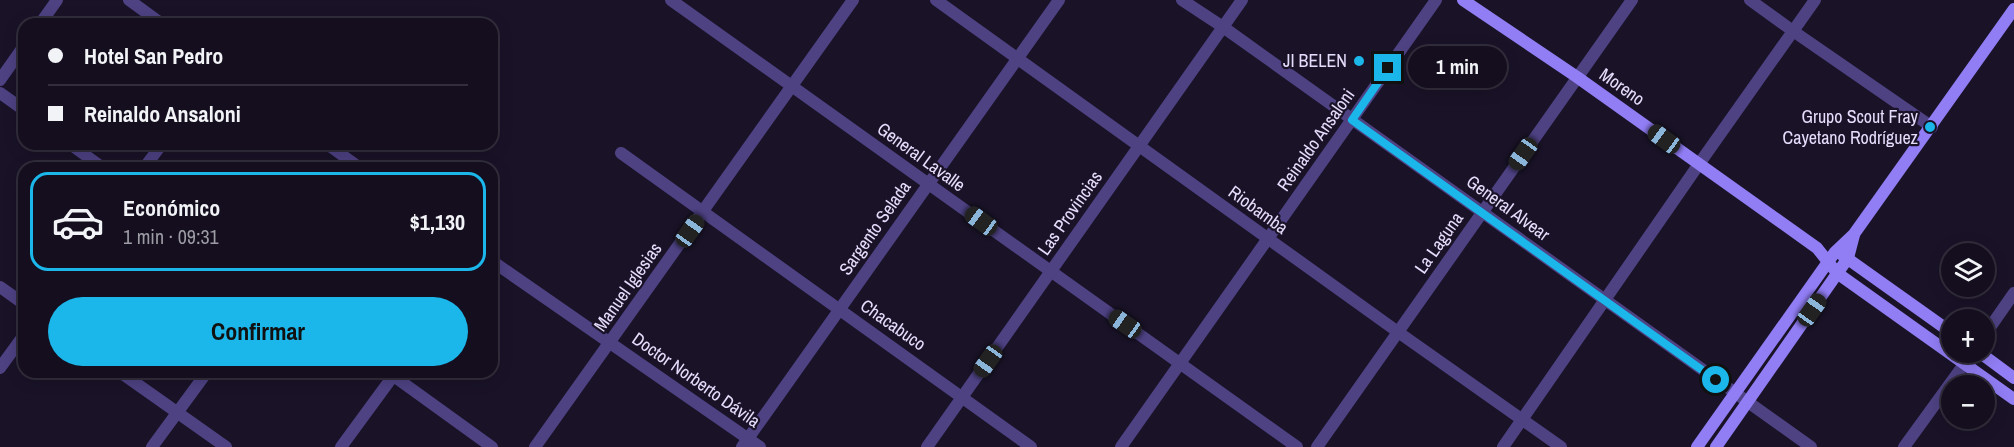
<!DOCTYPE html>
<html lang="es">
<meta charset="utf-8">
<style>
:root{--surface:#140e1e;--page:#1d1727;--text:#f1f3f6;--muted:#9d9ca4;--line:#332e3c;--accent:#1bb7eb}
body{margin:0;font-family:"Archivo Narrow",sans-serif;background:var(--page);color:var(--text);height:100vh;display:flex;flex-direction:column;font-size:22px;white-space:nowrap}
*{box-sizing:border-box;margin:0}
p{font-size:20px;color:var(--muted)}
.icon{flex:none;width:33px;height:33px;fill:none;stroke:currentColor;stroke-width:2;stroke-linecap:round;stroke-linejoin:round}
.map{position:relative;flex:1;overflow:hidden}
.details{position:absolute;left:18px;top:162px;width:480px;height:216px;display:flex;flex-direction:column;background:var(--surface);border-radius:18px;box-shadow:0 3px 15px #0003,0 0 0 2px var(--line)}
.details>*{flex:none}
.hud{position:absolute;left:18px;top:18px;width:480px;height:132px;border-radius:18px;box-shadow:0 3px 15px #0003,0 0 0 2px var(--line);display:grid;align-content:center;height:132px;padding:0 30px;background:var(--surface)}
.fabs{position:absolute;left:1941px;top:243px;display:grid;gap:12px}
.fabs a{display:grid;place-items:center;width:54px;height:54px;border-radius:50%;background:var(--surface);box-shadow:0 3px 15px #0003,0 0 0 2px var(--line);font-size:30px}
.end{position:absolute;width:27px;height:27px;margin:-14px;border:8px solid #1bb7eb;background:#111;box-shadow:0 0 0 3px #111}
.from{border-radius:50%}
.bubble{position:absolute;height:42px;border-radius:21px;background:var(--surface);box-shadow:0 3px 15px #0003,0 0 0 2px var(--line);font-size:20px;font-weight:700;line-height:42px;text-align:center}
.car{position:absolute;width:18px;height:36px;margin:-18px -9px;border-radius:8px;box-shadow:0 0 4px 2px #0007;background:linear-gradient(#222 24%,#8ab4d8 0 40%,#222 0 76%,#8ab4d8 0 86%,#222 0)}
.hud b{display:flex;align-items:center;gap:21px;height:57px;font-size:22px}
.hud b+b{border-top:2px solid var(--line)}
.hud i{width:15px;height:15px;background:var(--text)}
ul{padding:10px 0 0;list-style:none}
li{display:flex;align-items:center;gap:18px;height:99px;margin:0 12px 9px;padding:0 18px;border:3px solid transparent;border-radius:18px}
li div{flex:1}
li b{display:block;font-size:22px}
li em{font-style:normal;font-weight:700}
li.selected{border-color:var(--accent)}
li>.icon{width:54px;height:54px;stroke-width:1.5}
.cta{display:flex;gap:12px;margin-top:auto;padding:12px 30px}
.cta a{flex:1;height:69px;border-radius:36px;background:var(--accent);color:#111;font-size:24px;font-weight:700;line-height:69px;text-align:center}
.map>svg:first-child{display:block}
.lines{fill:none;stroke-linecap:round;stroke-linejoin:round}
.street{stroke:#4e4283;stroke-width:12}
.secondary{stroke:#917df4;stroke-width:12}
.route{stroke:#1bb7eb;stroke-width:8}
.poi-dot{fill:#1bb7eb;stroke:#1a1328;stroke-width:2}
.labels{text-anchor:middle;stroke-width:4.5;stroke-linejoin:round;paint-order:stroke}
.poi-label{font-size:18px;fill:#e5ddfc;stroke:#1a1328;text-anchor:end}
.street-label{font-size:18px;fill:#e5ddfc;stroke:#1a1328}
</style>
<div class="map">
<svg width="2014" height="447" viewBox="0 0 2014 447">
<rect width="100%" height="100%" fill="#1a1328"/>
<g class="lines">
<g class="street">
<path d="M129 0 162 24"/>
<path d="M671 0 1297 447"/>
<path d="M936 0 1398 332 1561 447"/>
<path d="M1182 0 1223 27C1419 167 1615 307 1811 447"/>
<path d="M1750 0 1793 31 1932 127"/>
<path d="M40 24 57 0"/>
<path d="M0 80 24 46"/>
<path d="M0 93 24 110"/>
<path d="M70 144 103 168"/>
<path d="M327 144 360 168"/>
<path d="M621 153 1031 447"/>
<path d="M144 168 162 144"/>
<path d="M492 261 760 447"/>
<path d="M0 287 24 304"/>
<path d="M1984 336 2014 293"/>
<path d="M0 368 24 335"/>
<path d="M120 372 226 447"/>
<path d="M388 372 492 447"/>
<path d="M152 447 207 372"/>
<path d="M341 447 396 372"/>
<path d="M535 447 853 0"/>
<path d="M742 447 1059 0"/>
<path d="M927 447 1242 0"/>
<path d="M1121 447 1436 0"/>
<path d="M1317 447 1632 0"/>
<path d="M1503 447 1699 164 1815 0"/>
<path d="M1904 447 1973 352"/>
</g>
<g class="secondary">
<path d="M1463 0 1577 77 1817 248 1837 273 2014 399"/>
<path d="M1841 254 1952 333"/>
<path d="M1979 352 2014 378"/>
<path d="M1697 447 1835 252 1854 234 2014 9"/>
<path d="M1716 447 1848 258 1854 235"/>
</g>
</g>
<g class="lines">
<path class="route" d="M1388 68 1352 120C1474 206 1594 294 1716 380"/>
</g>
<g class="poi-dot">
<circle cx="1359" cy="61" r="6"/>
<circle cx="1930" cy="127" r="6"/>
</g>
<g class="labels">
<g class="poi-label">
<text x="1347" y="67">JI BELEN</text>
<text x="1918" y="123">Grupo Scout Fray<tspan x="1918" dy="21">Cayetano Rodríguez</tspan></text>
</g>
<g class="street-label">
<text transform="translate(1622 87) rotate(35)" y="6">Moreno</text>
<text transform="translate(1316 140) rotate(-55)" y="6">Reinaldo Ansaloni</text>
<text transform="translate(921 157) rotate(36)" y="6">General Lavalle</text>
<text transform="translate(1508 208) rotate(36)" y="6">General Alvear</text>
<text transform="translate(1258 210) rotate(36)" y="6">Riobamba</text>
<text transform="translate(1070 213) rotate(-55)" y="6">Las Provincias</text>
<text transform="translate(875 228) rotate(-55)" y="6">Sargento Selada</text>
<text transform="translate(1439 243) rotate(-55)" y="6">La Laguna</text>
<text transform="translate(628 287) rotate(-55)" y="6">Manuel Iglesias</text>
<text transform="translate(893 325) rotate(35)" y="6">Chacabuco</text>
<text transform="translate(696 380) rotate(35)" y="6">Doctor Norberto Dávila</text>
</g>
</g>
</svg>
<div class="fabs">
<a><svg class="icon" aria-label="layers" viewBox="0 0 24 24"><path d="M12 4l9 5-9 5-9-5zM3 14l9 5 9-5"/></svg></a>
<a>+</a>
<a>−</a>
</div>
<i class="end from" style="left:1716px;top:380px"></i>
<i class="end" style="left:1388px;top:68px"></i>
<div class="bubble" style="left:1408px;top:46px;width:99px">1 min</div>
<i class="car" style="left:1664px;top:139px;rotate:306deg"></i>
<i class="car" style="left:1523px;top:154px;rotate:215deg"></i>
<i class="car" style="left:981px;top:221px;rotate:306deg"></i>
<i class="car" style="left:690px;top:231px;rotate:35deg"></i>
<i class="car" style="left:1812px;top:310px;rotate:35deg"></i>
<i class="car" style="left:1125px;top:324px;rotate:305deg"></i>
<i class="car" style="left:988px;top:361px;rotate:215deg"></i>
<div class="hud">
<b><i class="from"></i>Hotel San Pedro</b>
<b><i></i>Reinaldo Ansaloni</b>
</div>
<section class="details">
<ul>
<li class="selected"><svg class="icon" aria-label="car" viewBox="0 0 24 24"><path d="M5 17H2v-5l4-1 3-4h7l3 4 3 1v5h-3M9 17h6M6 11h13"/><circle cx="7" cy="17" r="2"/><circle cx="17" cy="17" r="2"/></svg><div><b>Económico</b><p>1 min · 09:31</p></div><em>$1,130</em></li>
</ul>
<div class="cta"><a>Confirmar</a></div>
</section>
</div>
